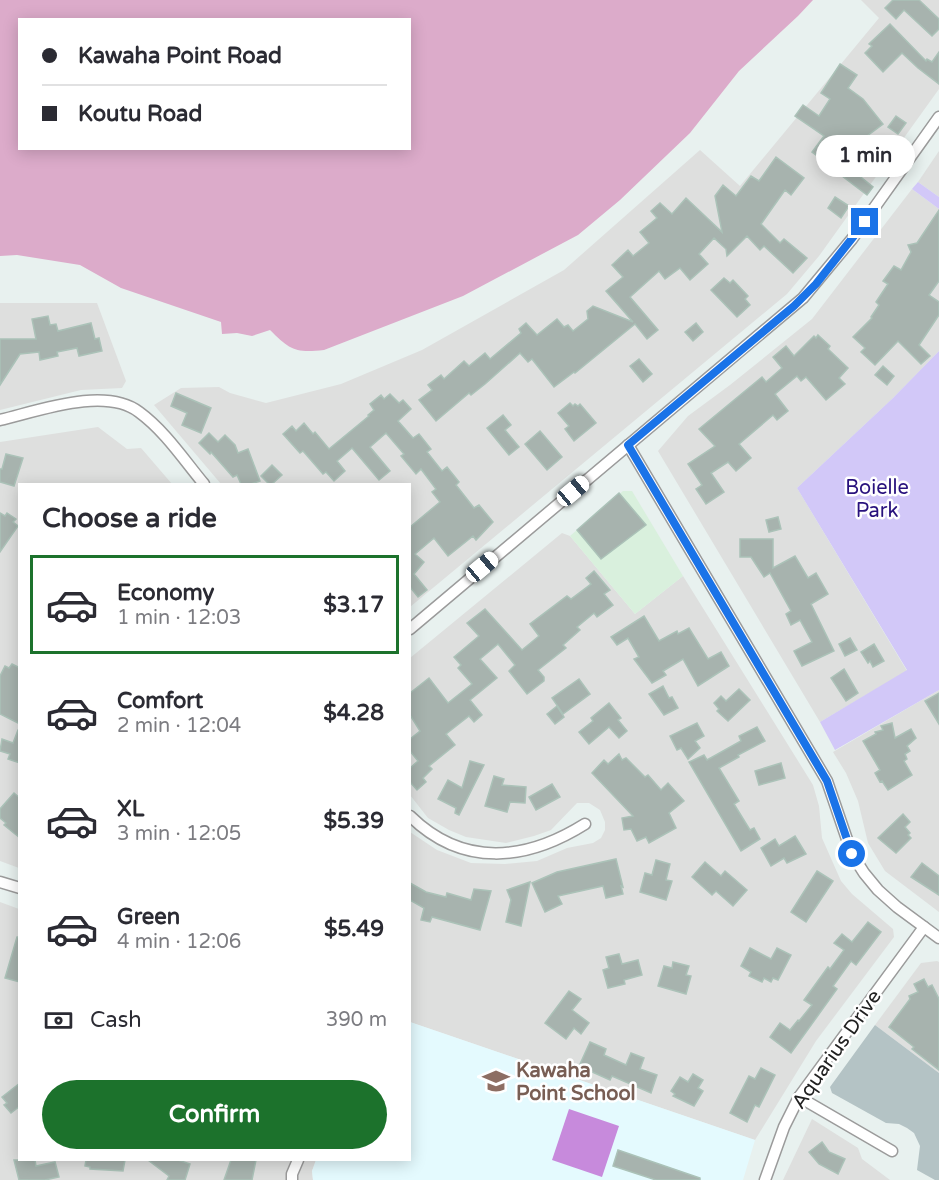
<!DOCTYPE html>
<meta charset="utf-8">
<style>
:root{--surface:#fff;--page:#f7f7f7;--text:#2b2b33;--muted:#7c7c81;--line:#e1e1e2;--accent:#1c722c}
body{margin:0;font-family:"Varela Round",sans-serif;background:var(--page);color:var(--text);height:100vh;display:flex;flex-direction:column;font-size:22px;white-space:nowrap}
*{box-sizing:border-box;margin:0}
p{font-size:20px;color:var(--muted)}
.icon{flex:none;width:33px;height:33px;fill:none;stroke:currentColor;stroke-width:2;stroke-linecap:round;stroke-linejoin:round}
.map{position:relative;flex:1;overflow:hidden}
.panel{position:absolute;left:18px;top:483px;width:393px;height:678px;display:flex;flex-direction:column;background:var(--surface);border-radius:0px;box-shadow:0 3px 15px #0003}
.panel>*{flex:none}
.top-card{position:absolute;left:18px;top:18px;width:393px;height:132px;border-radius:0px;box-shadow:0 3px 15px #0003;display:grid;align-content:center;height:132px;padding:0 24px;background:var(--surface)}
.end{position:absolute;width:27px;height:27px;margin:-14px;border:8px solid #1a73e8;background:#fff;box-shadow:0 0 0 3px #fff}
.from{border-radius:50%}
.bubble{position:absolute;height:42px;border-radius:21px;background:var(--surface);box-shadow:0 3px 15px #0003;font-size:20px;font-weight:700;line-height:42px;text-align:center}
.car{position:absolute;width:18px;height:36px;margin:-18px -9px;border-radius:8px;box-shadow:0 0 4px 2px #0007;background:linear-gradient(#fff 24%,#345 0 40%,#fff 0 76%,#345 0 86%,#fff 0)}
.top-card b{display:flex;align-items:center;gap:21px;height:57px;font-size:22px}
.top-card b+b{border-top:2px solid var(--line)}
.top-card i{width:15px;height:15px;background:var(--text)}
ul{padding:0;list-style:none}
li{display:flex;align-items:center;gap:18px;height:99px;margin:0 12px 9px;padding:0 12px;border:3px solid transparent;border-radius:0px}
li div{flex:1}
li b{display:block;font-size:22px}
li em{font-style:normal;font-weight:700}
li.on{border-color:var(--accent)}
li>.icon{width:54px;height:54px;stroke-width:1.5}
h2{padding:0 24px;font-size:27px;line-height:72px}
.pay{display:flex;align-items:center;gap:15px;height:66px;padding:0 24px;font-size:22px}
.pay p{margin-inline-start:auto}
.cta{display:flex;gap:12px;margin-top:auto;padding:12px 24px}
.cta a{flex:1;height:69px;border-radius:36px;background:var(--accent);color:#fff;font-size:24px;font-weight:700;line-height:69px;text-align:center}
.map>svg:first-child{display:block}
.residential{fill:#dedfde}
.commercial{fill:#d9f0dd}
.education{fill:#e4fafe}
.construction{fill:#b4c3c5}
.park{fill:#d2c8f8}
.pitch{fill:#c78adc}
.water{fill:#dcabca;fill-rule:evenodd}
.building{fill:#a7b3ae;stroke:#abc2b8;stroke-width:1.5}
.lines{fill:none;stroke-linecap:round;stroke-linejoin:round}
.minor-casing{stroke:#9b9b9b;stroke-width:13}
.minor{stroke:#fff;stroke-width:10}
.route{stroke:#1a73e8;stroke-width:8}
.labels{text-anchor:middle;stroke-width:5;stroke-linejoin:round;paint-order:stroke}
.park-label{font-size:20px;fill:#28117d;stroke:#fff}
.street-label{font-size:20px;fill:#212121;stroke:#fff}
.education-label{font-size:20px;font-weight:bold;fill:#785e54;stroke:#fff;text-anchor:start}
</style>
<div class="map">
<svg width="939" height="1180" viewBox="0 0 939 1180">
<rect width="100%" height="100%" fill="#e8f1ef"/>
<g class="residential">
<path d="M861 0H939V89L819 256 787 294 410 607V484H221L154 405 181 388 219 387 230 393 266 403 341 384 422 350 564 270 700 150 740 186 879 18Z"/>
<path d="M939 151V197L918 182Z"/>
<path d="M912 189 939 209V351L893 398 797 488 907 671 820 722 658 451 688 416 730 385 812 319Z"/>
<path d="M0 303H97L126 381 122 388 81 390 0 410Z"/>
<path d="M98 427 127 449 141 448 172 484H20L19 868 0 861V442Z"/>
<path d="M562 533 570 536 635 614 683 576 813 785 819 806 822 838 841 881 852 894 893 929 894 937 816 1041 755 1140 410 1022V832L437 850 471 863 505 864 537 861 567 848 593 843 601 838 605 830V822L600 810 589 803H577L551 830 534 836 506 843 466 837 449 830 428 818 410 795V658Z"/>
<path d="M939 690V912L885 871 868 843 858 801 846 773 833 752Z"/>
<path d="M0 902 19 909 20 1160H316L312 1171 313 1180H0Z"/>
<path d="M937 961 939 962V1073L875 1025 921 963Z"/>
<path d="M812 1119 858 1148 862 1159 890 1180H783Z"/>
</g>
<path class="commercial" d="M623 491H632L683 576 635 614 570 536Z"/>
<path class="education" d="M410 1022 755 1140 743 1180H313L312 1171 316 1160H410Z"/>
<path class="construction" d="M875 1025 939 1073V1180H935L917 1170 920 1146 914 1133 907 1128 899 1124 886 1123 832 1093 830 1087Z"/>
<g class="park">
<path d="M918 182 939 197V209L912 189Z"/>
<path d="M939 351V690L835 750 820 722 907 670 797 488 893 398Z"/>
</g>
<path class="pitch" d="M569 1109 619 1126 602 1177 552 1160Z"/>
<path class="water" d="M0 0H813L798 16 739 71 690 133 620 200 578 235 463 296 324 350C295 353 290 350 270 330L252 336 237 333 222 334 221 322 121 288 80 265 17 255 0 256ZM20 20H410V148H20Z"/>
<g class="building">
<path d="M893 0H919L939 19V29L932 36 904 10 896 19 885 8Z"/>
<path d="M890 24 926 61 927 59 932 62 939 52V84L918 68 902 53 883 72 865 53 872 46 869 44Z"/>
<path d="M840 64 857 75 848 88 863 99 883 124 863 139 875 148 857 174 873 187 867 195 833 169 845 152 832 143 820 158 812 152 824 136 795 116 803 105 819 116 830 99 821 93Z"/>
<path d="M896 116 906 123 898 134 888 127Z"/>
<path d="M776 157 804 178 791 195 785 190 761 224 780 243 784 239 807 258 793 273 764 246 760 250 747 236 727 256 726 249 714 238 699 254 708 264 690 280 680 268 665 279 659 271 630 297 658 330 647 339 635 324 575 373 574 372 554 387 532 359 528 362 520 353 485 384 471 395 469 393 436 421 419 400 432 390 428 385 441 375 444 379 464 361 469 366 485 353 490 359 521 333 519 329 526 323 537 335 557 319 564 327 568 325 573 331 588 319 587 311 593 306 633 322 606 291 623 277 612 265 628 250 633 256 649 243 640 232 657 218 651 211 660 203 672 214 686 198 722 232 715 196 723 185 736 196 751 176 759 181Z"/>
<path d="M835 197 849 206 841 218 828 208Z"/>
<path d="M939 210V281L929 295 939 302V315L919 345 930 356 921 364 898 341 875 365 861 352 865 348 853 337 872 318 871 317 879 305 876 302 888 284 883 281 894 266 901 270 911 252 908 245 917 243Z"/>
<path d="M724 278 730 283 733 280 748 296 745 299 750 305 737 317 711 290Z"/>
<path d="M48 316 50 325 56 324 58 331 91 323 95 339 99 338 102 351 79 356 77 348 57 352 58 356 40 360 39 352 20 354 0 385V339H36L32 319Z"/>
<path d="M696 323 703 332 693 341 685 332Z"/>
<path d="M818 335 830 346 828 349 848 368 839 378 845 384 826 400 806 377 801 381 797 376 775 394 788 411 777 420 773 415 739 444 751 458 736 471 728 462 711 473 724 492 706 504 696 489 702 485 688 464 715 446 699 429 762 377 766 382 782 368 773 357 786 346 794 356 814 336 816 338Z"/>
<path d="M639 359 652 374 643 382 630 366Z"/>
<path d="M883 366 894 376 887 385 875 375Z"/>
<path d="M176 393 211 408 201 433 182 425 187 413 171 406Z"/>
<path d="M390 394 399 403 403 400 411 409 398 421 413 438 419 434 431 449 427 452 442 471 447 467 459 482 456 485 474 508 479 505 493 522 476 540 473 536 448 556 434 538 415 554 424 562 414 574 427 590 418 597 410 587V527L440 502 432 492 436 489 421 469 416 474 401 456 404 454 386 433 370 447 390 471 379 480 352 448 337 461 345 471 334 481 326 472 323 474 303 451 300 453 283 434 292 426 296 431 304 423 313 434 315 432 329 449 369 416 368 415 374 410 370 404 381 395 384 399Z"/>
<path d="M570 403 573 406 575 404 578 406 580 404 596 423 574 441 565 429 569 426 558 413Z"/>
<path d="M503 415 511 425 505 430 519 447 509 455 487 428Z"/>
<path d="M540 431 562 457 547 470 525 444Z"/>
<path d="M209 433 218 442 225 435 235 445 238 453 248 449 260 481 251 484H241L237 475 233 477 211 452 210 454 199 443Z"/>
<path d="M6 454 23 458 14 486 0 482V469H2Z"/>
<path d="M272 465 282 475 272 484H269L261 476Z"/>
<path d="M619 493 646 525 601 559 577 530Z"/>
<path d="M0 513 5 516 7 513 16 519 13 522 18 526 0 552Z"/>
<path d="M778 517 781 529 769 532 766 520Z"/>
<path d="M740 539H773V568L795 556 808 578 816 573 828 594 811 604 834 651 802 666 794 651 812 642 800 620 791 625 786 614 791 611 770 573 764 577 751 557H740Z"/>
<path d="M594 571 610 590 604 594 613 605 597 617 594 613 577 627 580 630 563 645 566 648 538 670 544 677V681L527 694 509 671 515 665 498 644 480 659 497 678 470 700 482 715 474 722 469 716 446 734 455 745 429 766 432 769 423 778 426 782 417 790 410 782V768L418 761 410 751V739L420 731 410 715V693L429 678 448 703 472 684 458 668 461 665 454 657 479 636 467 623 485 609 522 650 539 636 530 624 567 596 571 599 591 584 586 578Z"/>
<path d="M644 616 659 641 677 631 678 634 689 628 708 659 721 652 729 666 698 686 683 659 663 671 666 675 652 683 634 659 639 657 628 638 617 645 611 637Z"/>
<path d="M850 638 857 650 845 656 839 644Z"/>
<path d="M874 644 884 661 873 667 870 661 868 663 861 652Z"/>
<path d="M12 664 20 668V724L0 714V676L5 666 9 668Z"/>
<path d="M844 669 858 693 846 701 831 678Z"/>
<path d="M579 679 590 694 563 714 552 698Z"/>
<path d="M663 686 669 698 672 697 678 708 664 715 649 694Z"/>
<path d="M739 689 750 700 728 721 717 711 719 709 714 703 721 696 726 701Z"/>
<path d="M939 693V724L925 701Z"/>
<path d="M609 703 621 718 618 720 627 731 619 738 609 727 589 744 579 732 593 721 591 718Z"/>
<path d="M557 706 564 717 555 724 547 714Z"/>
<path d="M697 723 704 736 695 741 700 748 688 759 681 748 677 750 670 736Z"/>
<path d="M892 723 895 738 911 729 916 738 907 746 910 751 905 754 907 759 904 761 912 775 888 790 882 781 880 782 875 773 880 770 863 741 876 734 875 732 883 730 881 726Z"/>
<path d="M757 727 765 741 738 755 739 757 719 768 739 801 734 804 750 830 754 828 760 839 741 851 689 762 704 755 707 760 741 741 739 736Z"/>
<path d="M18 730H20V763L8 759 10 754 0 751 2 739 13 743Z"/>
<path d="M619 754 622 760 626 758 645 777 648 775 661 790 668 783 684 801 669 813 676 828 649 843 646 837 637 841 631 829 624 830 622 818 633 816 592 773 604 760 608 764Z"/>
<path d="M470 761 484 765 459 815 455 813 456 808 438 799 448 780 462 788Z"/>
<path d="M781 763 785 778 759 785 755 771Z"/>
<path d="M494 776 504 779 502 785 526 787 525 803 510 802 507 812 485 806Z"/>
<path d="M552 784 560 797 536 810 529 797Z"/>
<path d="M14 793 20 798V838L4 825 6 823 0 818V809Z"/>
<path d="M903 814 910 822 905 827 910 833 908 835 911 838 896 853 878 838Z"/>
<path d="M795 836 806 854 787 863 784 858 771 866 761 848 775 839 779 846Z"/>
<path d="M616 859 623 887 621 886 623 894 606 898 603 886 558 896 562 904 545 912 532 883 557 872Z"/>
<path d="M656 860 670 864 666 880 672 881 666 900 640 892 645 873 652 875Z"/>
<path d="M705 862 721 876 725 871 747 890 733 906 716 891 712 895 692 877Z"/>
<path d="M922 863 939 876V895L911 877Z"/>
<path d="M817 871 833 881 806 922 791 912Z"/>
<path d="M530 882 521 926 506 922 511 900 507 890Z"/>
<path d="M410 883 426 892 446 897 447 893 471 900 474 889 491 891 480 930 432 917 430 922 421 920 424 908 410 900Z"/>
<path d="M868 922 881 932 856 965 851 961 833 986 837 989 791 1053 770 1037 780 1023 790 1030 798 1020 799 1021 812 1005 804 1000 828 967 830 969 844 950 834 943 842 934 852 942Z"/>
<path d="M17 937H20V982L5 978Z"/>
<path d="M750 948 771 959 777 948 791 955 778 980 773 978 771 982 764 978 762 982 749 976 751 972 741 966Z"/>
<path d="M619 954 622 964 638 960 642 975 624 980 625 984 608 988 603 970 609 968 606 957Z"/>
<path d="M673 962 689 966 686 975 691 976 686 994 658 986 664 966 672 968Z"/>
<path d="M924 979 928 987 932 985 939 999V1070L912 1049 914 1047 889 1027 910 999 909 996 918 992 914 984Z"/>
<path d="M569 991 581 999 572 1010 589 1023 581 1034 574 1028 566 1039 545 1023Z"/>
<path d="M590 1042 606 1049 604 1055 626 1065 631 1053 644 1058 640 1069 657 1075 651 1093 612 1076 610 1080 590 1071 592 1069 580 1064Z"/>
<path d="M761 1068 775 1075 759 1107 755 1105 747 1122 730 1113 749 1076 755 1079Z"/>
<path d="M693 1074 703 1080 698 1088 703 1091 694 1106 673 1096 675 1094 671 1091 680 1077 688 1082Z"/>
<path d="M20 1083V1106L11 1113 4 1105 7 1103 2 1097Z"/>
<path d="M822 1142 829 1152 845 1159 838 1174 819 1164 809 1152Z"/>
<path d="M618 1150 700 1178V1180H656L613 1166Z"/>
<path d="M14 1160H35L36 1166 55 1162 59 1177 45 1180H19Z"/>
<path d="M86 1160H125L123 1171 90 1169V1167L85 1166Z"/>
<path d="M148 1160H178L190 1164 185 1180H167L169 1176Z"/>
<path d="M231 1160H256L252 1180H224Z"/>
</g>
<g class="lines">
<defs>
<g id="minor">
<path d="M0 420C38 411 105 386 139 412 165 431 184 460 204 484"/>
<path d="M628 445 827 781 852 854 864 873 878 890 897 907 939 938"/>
<path d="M410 629 803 298 852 239 939 117"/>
<path d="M410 816C463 868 526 861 585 824"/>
<path d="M0 882 20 888"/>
<path d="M799 1097 892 1151"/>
<path d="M292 1180V1174L298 1160"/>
<path d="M765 1180 784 1127 799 1097 924 927"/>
</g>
</defs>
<use href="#minor" class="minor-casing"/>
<use href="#minor" class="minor"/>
</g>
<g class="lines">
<path class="route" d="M852 854 827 781 628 445 794 306 816 284 865 222"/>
</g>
<defs>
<symbol id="school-bare" viewBox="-9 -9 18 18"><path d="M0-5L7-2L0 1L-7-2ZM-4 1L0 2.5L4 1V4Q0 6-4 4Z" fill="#8d6e63" stroke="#fff" stroke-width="2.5" paint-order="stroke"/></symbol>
</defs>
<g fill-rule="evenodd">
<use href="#school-bare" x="477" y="1062" width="38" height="38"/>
</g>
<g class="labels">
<g class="park-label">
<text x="877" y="494">Boielle<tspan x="877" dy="23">Park</tspan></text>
</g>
<g class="street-label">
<text transform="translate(836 1049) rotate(-55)" y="7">Aquarius Drive</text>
</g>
<g class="education-label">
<text x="516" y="1077">Kawaha<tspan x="516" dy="23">Point School</tspan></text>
</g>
</g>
</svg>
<i class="end from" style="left:852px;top:854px"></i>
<i class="end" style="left:865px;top:222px"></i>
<div class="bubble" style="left:816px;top:135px;width:99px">1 min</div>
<i class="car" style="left:573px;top:491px;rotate:50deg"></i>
<i class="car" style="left:482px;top:567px;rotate:50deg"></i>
<div class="top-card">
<b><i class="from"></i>Kawaha Point Road</b>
<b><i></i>Koutu Road</b>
</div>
<section class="panel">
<h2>Choose a ride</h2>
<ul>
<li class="on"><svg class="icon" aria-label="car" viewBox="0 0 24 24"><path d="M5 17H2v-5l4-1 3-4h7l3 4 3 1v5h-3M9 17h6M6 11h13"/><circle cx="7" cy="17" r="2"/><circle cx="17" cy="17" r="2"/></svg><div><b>Economy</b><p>1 min · 12:03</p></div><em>$3.17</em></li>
<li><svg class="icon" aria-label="car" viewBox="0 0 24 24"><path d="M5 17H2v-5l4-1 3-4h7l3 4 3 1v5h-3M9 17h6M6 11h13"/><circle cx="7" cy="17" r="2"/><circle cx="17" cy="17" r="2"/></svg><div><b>Comfort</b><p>2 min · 12:04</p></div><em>$4.28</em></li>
<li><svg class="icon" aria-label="car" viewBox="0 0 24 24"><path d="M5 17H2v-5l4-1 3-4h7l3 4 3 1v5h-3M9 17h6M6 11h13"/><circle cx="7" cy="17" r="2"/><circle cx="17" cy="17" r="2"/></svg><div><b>XL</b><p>3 min · 12:05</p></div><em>$5.39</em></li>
<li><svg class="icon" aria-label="car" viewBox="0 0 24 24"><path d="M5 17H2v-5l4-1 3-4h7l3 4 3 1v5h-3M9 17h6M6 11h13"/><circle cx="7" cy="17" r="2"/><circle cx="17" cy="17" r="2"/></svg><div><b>Green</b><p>4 min · 12:06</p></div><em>$5.49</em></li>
</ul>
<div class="pay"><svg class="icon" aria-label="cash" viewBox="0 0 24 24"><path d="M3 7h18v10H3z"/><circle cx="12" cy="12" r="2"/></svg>Cash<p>390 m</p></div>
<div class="cta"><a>Confirm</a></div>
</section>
</div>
